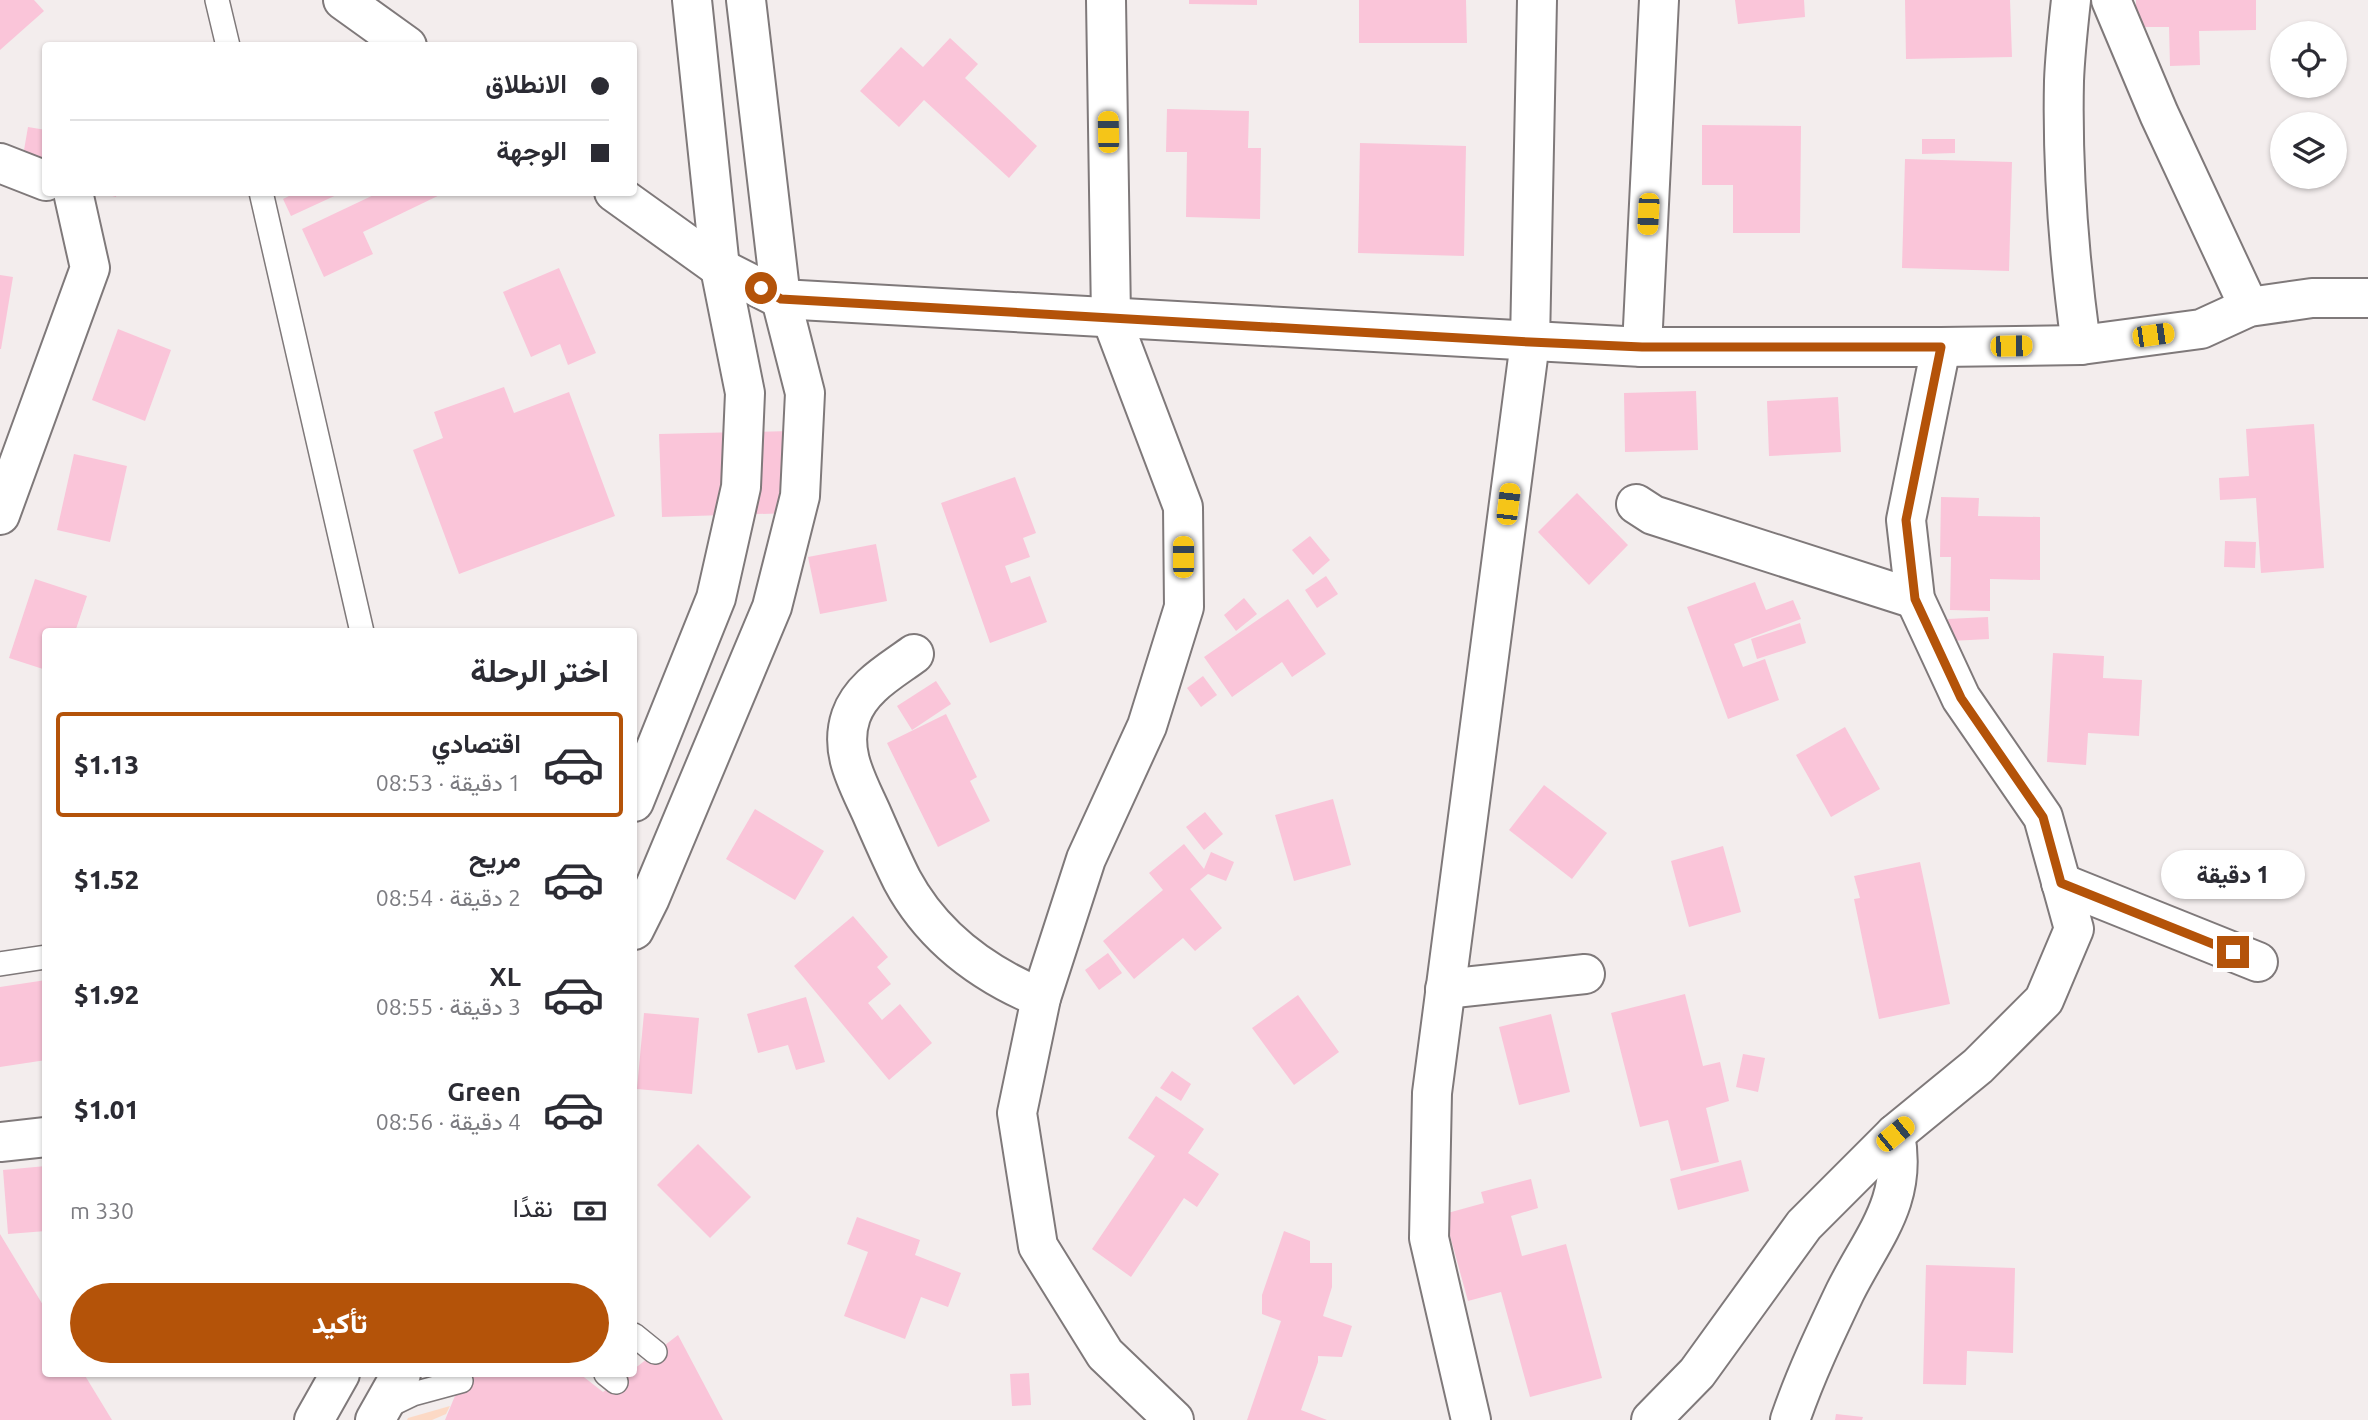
<!DOCTYPE html>
<html lang="ar">
<meta charset="utf-8">
<style>
:root{--surface:#fff;--page:#f2f2f3;--text:#2b2b33;--muted:#7c7c81;--line:#e1e1e2;--accent:#b45309}
body{margin:0;font-family:Ubuntu,Vazirmatn,sans-serif;background:var(--page);color:var(--text);direction:rtl;height:100vh;display:flex;flex-direction:column;font-size:26px;white-space:nowrap}
*{box-sizing:border-box;margin:0}
p{font-size:23px;color:var(--muted)}
.icon{flex:none;width:38px;height:38px;fill:none;stroke:currentColor;stroke-width:2;stroke-linecap:round;stroke-linejoin:round}
.map{position:relative;flex:1;overflow:hidden;direction:ltr}
.panel{position:absolute;left:42px;top:628px;width:595px;height:749px;display:flex;flex-direction:column;background:var(--surface);border-radius:7px;box-shadow:0 2px 5px #0004;direction:rtl}
.panel>*{flex:none}
.hud{position:absolute;left:42px;top:42px;width:595px;height:154px;border-radius:7px;box-shadow:0 2px 5px #0004;direction:rtl;display:grid;align-content:center;height:154px;padding:0 28px;background:var(--surface)}
.controls{position:absolute;left:2270px;top:21px;display:grid;gap:14px}
.controls a{display:grid;place-items:center;width:77px;height:77px;border-radius:50%;background:var(--surface);box-shadow:0 2px 5px #0004;font-size:35px}
.end{position:absolute;width:32px;height:32px;margin:-16px;border:9px solid #b45309;background:#fff;box-shadow:0 0 0 4px #fff}
.from{border-radius:50%}
.bubble{position:absolute;height:49px;border-radius:24px;background:var(--surface);box-shadow:0 2px 5px #0004;font-size:23px;font-weight:800;line-height:49px;text-align:center;direction:rtl}
.car{position:absolute;width:21px;height:42px;margin:-21px -10px;border-radius:9px;box-shadow:0 0 5px 2px #0007;background:linear-gradient(#f5c518 24%,#345 0 40%,#f5c518 0 76%,#345 0 86%,#f5c518 0)}
.hud b{display:flex;align-items:center;gap:24px;height:66px;font-size:26px}
.hud b+b{border-top:2px solid var(--line)}
.hud i{width:18px;height:18px;background:var(--text)}
ul{padding:0;list-style:none}
li{display:flex;align-items:center;gap:21px;height:105px;margin:0 14px 10px;padding:0 14px;border:4px solid transparent;border-radius:7px}
li div{flex:1}
li b{display:block;font-size:26px}
li em{font-style:normal;font-weight:800}
li.active{border-color:var(--accent)}
li>.icon{width:63px;height:63px;stroke-width:1.5}
h2{padding:0 28px;font-size:32px;line-height:84px}
.pay{display:flex;align-items:center;gap:18px;height:77px;padding:0 28px;font-size:26px}
.pay p{margin-inline-start:auto}
.primary-button{display:flex;gap:14px;margin-top:auto;padding:14px 28px}
.primary-button a{flex:1;height:80px;border-radius:42px;background:var(--accent);color:#fff;font-size:28px;font-weight:800;line-height:80px;text-align:center}
.map>svg:first-child{display:block}
.green{fill:#fcd9c5}
.building{fill:#fac5d9}
.lines{fill:none;stroke-linecap:round;stroke-linejoin:round}
.lane-casing{stroke:#7f797a;stroke-width:26}
.street-casing{stroke:#7f797a;stroke-width:42}
.secondary-casing{stroke:#7f797a;stroke-width:42}
.lane{stroke:#fff;stroke-width:23}
.street{stroke:#fff;stroke-width:38}
.secondary{stroke:#fff;stroke-width:38}
.route{stroke:#b45309;stroke-width:9}
</style>
<div class="map">
<svg width="2368" height="1420" viewBox="0 0 2368 1420">
<rect width="100%" height="100%" fill="#f3eded"/>
<path class="green" d="M450 1406 446 1414 432 1420H407L408 1418Z"/>
<g class="building">
<path d="M0 0H34L44 11 0 50Z"/>
<path d="M1189 0H1257V5L1189 4Z"/>
<path d="M1359 0H1466L1467 43H1359Z"/>
<path d="M1735 0H1804L1805 17 1738 24Z"/>
<path d="M1905 0H2010L2012 57 1906 59Z"/>
<path d="M2136 0H2256V30L2199 31 2200 65 2170 66 2169 27H2136Z"/>
<path d="M950 38 978 64 965 78 1037 146 1009 178 924 100 899 127 860 91 901 47 923 67Z"/>
<path d="M1167 109 1249 111 1248 148H1261L1260 219 1186 217 1187 152H1166Z"/>
<path d="M1702 125 1801 126 1800 233H1733V185H1702Z"/>
<path d="M28 127 46 130V184L19 179Z"/>
<path d="M1922 139H1955V153L1922 154Z"/>
<path d="M1360 143 1466 146 1464 256 1358 253Z"/>
<path d="M1905 159 2012 162 2009 271 1902 268Z"/>
<path d="M97 192H117L116 197Z"/>
<path d="M297 192H343L291 216 283 199Z"/>
<path d="M380 192H446L363 232 373 254 324 277 302 229Z"/>
<path d="M559 268 596 353 568 365 560 344 531 357 503 292Z"/>
<path d="M0 275 13 277 1 349H0Z"/>
<path d="M118 329 171 350 145 421 92 400Z"/>
<path d="M504 387 514 413 569 392 615 516 459 574 413 450 443 438 434 412Z"/>
<path d="M1696 391 1698 450 1625 452 1624 393Z"/>
<path d="M1838 397 1841 452 1769 456 1767 401Z"/>
<path d="M2314 424 2324 568 2261 573 2256 498 2220 500 2219 478 2249 476 2246 429Z"/>
<path d="M790 431 792 513 662 517 659 434Z"/>
<path d="M74 454 127 466 110 542 57 530Z"/>
<path d="M1015 477 1036 533 1023 538 1030 557 1005 566 1011 583 1030 576 1047 622 990 643 941 503Z"/>
<path d="M1577 493 1628 545 1589 585 1538 532Z"/>
<path d="M1941 497 1979 498 1978 516 2040 517V580L1990 579V611L1950 610 1951 557H1940Z"/>
<path d="M1310 536 1330 560 1313 575 1292 550Z"/>
<path d="M2225 541 2256 542 2255 568 2224 567Z"/>
<path d="M876 544 887 601 820 614 808 557Z"/>
<path d="M1326 576 1338 594 1317 608 1305 590Z"/>
<path d="M35 579 87 596 75 632H46V670L9 658Z"/>
<path d="M1755 582 1766 610 1793 600 1801 619 1734 644 1743 667 1765 659 1779 700 1728 719 1687 607Z"/>
<path d="M1244 598 1257 614 1236 631 1224 615Z"/>
<path d="M1288 599 1326 654 1292 677 1282 662 1232 697 1204 657Z"/>
<path d="M1988 617 1989 639 1950 641 1948 619Z"/>
<path d="M1800 623 1806 643 1757 659 1751 639Z"/>
<path d="M2053 653 2104 656 2103 678 2142 680 2139 736 2088 733 2086 765 2047 762Z"/>
<path d="M1203 676 1217 695 1201 707 1187 688Z"/>
<path d="M936 681 951 704 912 730 897 706Z"/>
<path d="M946 714 977 777 970 781 990 821 938 847 887 743Z"/>
<path d="M1845 727 1880 789 1831 817 1796 755Z"/>
<path d="M1544 785 1607 833 1572 879 1509 830Z"/>
<path d="M1333 799 1351 865 1294 881 1275 815Z"/>
<path d="M755 809 824 851 795 900 726 859Z"/>
<path d="M1205 812 1223 834 1204 850 1186 827Z"/>
<path d="M1184 844 1204 869 1211 852 1234 862 1226 881 1208 874 1190 889 1222 928 1195 951 1183 938 1134 979 1103 941 1163 890 1149 873Z"/>
<path d="M1723 846 1741 912 1689 927 1671 861Z"/>
<path d="M1920 862 1950 1004 1879 1019 1854 899 1860 898 1854 876Z"/>
<path d="M853 916 888 957 877 967 891 984 868 1003 882 1020 900 1004 932 1043 889 1080 794 966Z"/>
<path d="M1108 953 1122 973 1099 990 1085 970Z"/>
<path d="M46 980V1060L0 1067V987Z"/>
<path d="M1685 994 1703 1066 1720 1062 1729 1101 1706 1108 1719 1162 1681 1171 1668 1120 1640 1127 1611 1013Z"/>
<path d="M1298 995 1339 1052 1294 1085 1252 1028Z"/>
<path d="M806 997 825 1062 796 1070 788 1045 758 1053 747 1014Z"/>
<path d="M644 1013 699 1018 692 1094 637 1089Z"/>
<path d="M1551 1014 1570 1092 1519 1105 1499 1027Z"/>
<path d="M1743 1054 1765 1058 1758 1092 1736 1087Z"/>
<path d="M1172 1071 1191 1084 1181 1101 1160 1088Z"/>
<path d="M1156 1096 1204 1129 1188 1153 1219 1174 1197 1207 1184 1198 1131 1277 1092 1249 1155 1156 1128 1138Z"/>
<path d="M698 1144 751 1197 710 1238 657 1185Z"/>
<path d="M1741 1160 1749 1191 1678 1210 1670 1179Z"/>
<path d="M46 1166V1231L8 1234 3 1170Z"/>
<path d="M1531 1179 1538 1208 1511 1216 1522 1256 1566 1244 1602 1378 1530 1397 1501 1292 1468 1301 1444 1214 1484 1203 1481 1192Z"/>
<path d="M857 1217 920 1240 915 1255 961 1273 948 1307 921 1297 905 1339 844 1316 868 1252 847 1244Z"/>
<path d="M1284 1231 1310 1241V1263H1332V1287L1323 1316 1352 1326 1342 1357 1318 1356V1362L1301 1410 1327 1420H1247L1281 1321 1262 1314V1295Z"/>
<path d="M0 1234 46 1310V1374H84L112 1420H0Z"/>
<path d="M1926 1265 2015 1268 2013 1353 1967 1351 1966 1385 1923 1384Z"/>
<path d="M678 1335 723 1420H445L464 1374H580L603 1392 627 1374H634V1369Z"/>
<path d="M1029 1373 1031 1405 1012 1406 1010 1374Z"/>
<path d="M1836 1414 1863 1417 1862 1420H1835Z"/>
</g>
<g class="lines">
<defs>
<g id="lane">
<path d="M217 0 228 46"/>
<path d="M261 192 362 632"/>
<path d="M0 964 46 957"/>
<path d="M634 1335 655 1352"/>
<path d="M606 1374 616 1382"/>
<path d="M386 1407 413 1394 461 1381"/>
</g>
<g id="street">
<path d="M1106 0 1111 317 1183 507 1184 607 1147 726 1086 859 1041 998 1017 1113 1038 1246 1105 1354 1174 1420"/>
<path d="M2071 0C2068 27 2065 54 2064 81 2062 170 2069 257 2081 345"/>
<path d="M2111 0 2159 114 2249 307"/>
<path d="M0 163 46 181"/>
<path d="M1642 347 1659 0"/>
<path d="M1636 504 1653 515 1915 599"/>
<path d="M0 515 90 268 73 192"/>
<path d="M914 654C891 671 861 687 851 716 839 751 857 781 871 812 881 835 891 858 902 880 932 936 983 974 1041 998"/>
<path d="M2061 883 2258 962"/>
<path d="M1445 989 1585 974"/>
<path d="M0 1142 46 1137"/>
<path d="M1471 1420 1429 1238 1432 1093 1530 342 1537 0"/>
<path d="M1651 1420 1697 1373 1804 1225 1895 1134 1978 1066 2044 1000 2074 929 2043 817 1961 698 1915 599 1906 520 1941 347"/>
<path d="M1790 1420C1805 1376 1825 1334 1845 1292 1873 1236 1908 1201 1895 1134"/>
</g>
<g id="secondary">
<path d="M343 0 407 46"/>
<path d="M614 192 720 268 781 299 1642 347H1941L2081 345 2201 329 2249 307 2312 298H2368"/>
<path d="M634 802 716 598 741 487 745 393 720 268 692 0"/>
<path d="M634 930 650 898 772 607 800 496 805 393 781 299 746 0"/>
<path d="M314 1420 340 1374"/>
<path d="M375 1420 401 1374"/>
</g>
</defs>
<use href="#lane" class="lane-casing"/>
<use href="#street" class="street-casing"/>
<use href="#secondary" class="secondary-casing"/>
<use href="#lane" class="lane"/>
<use href="#street" class="street"/>
<use href="#secondary" class="secondary"/>
</g>
<g class="lines">
<path class="route" d="M761 288 781 299 1530 342 1642 347H1941L1906 520 1915 599 1961 698 2043 817 2061 883 2233 952"/>
</g>
</svg>
<div class="controls">
<a><svg class="icon" aria-label="locate" viewBox="0 0 24 24"><circle cx="12" cy="12" r="6"/><path d="M12 2v4M12 18v4M2 12h4M18 12h4"/></svg></a>
<a><svg class="icon" aria-label="layers" viewBox="0 0 24 24"><path d="M12 4l9 5-9 5-9-5zM3 14l9 5 9-5"/></svg></a>
</div>
<i class="end from" style="left:761px;top:288px"></i>
<i class="end" style="left:2233px;top:952px"></i>
<div class="bubble" style="left:2161px;top:850px;width:144px">1 دقيقة</div>
<i class="car" style="left:1108px;top:132px;rotate:359deg"></i>
<i class="car" style="left:1648px;top:214px;rotate:183deg"></i>
<i class="car" style="left:2153px;top:335px;rotate:82deg"></i>
<i class="car" style="left:2011px;top:346px;rotate:89deg"></i>
<i class="car" style="left:1508px;top:504px;rotate:7deg"></i>
<i class="car" style="left:1183px;top:557px;rotate:0deg"></i>
<i class="car" style="left:1895px;top:1134px;rotate:51deg"></i>
<div class="hud">
<b><i class="from"></i>الانطلاق</b>
<b><i></i>الوجهة</b>
</div>
<section class="panel">
<h2>اختر الرحلة</h2>
<ul>
<li class="active"><svg class="icon" aria-label="car" viewBox="0 0 24 24"><path d="M5 17H2v-5l4-1 3-4h7l3 4 3 1v5h-3M9 17h6M6 11h13"/><circle cx="7" cy="17" r="2"/><circle cx="17" cy="17" r="2"/></svg><div><b>اقتصادي</b><p>1 دقيقة · 08:53</p></div><em>$1.13</em></li>
<li><svg class="icon" aria-label="car" viewBox="0 0 24 24"><path d="M5 17H2v-5l4-1 3-4h7l3 4 3 1v5h-3M9 17h6M6 11h13"/><circle cx="7" cy="17" r="2"/><circle cx="17" cy="17" r="2"/></svg><div><b>مريح</b><p>2 دقيقة · 08:54</p></div><em>$1.52</em></li>
<li><svg class="icon" aria-label="car" viewBox="0 0 24 24"><path d="M5 17H2v-5l4-1 3-4h7l3 4 3 1v5h-3M9 17h6M6 11h13"/><circle cx="7" cy="17" r="2"/><circle cx="17" cy="17" r="2"/></svg><div><b>XL</b><p>3 دقيقة · 08:55</p></div><em>$1.92</em></li>
<li><svg class="icon" aria-label="car" viewBox="0 0 24 24"><path d="M5 17H2v-5l4-1 3-4h7l3 4 3 1v5h-3M9 17h6M6 11h13"/><circle cx="7" cy="17" r="2"/><circle cx="17" cy="17" r="2"/></svg><div><b>Green</b><p>4 دقيقة · 08:56</p></div><em>$1.01</em></li>
</ul>
<div class="pay"><svg class="icon" aria-label="cash" viewBox="0 0 24 24"><path d="M3 7h18v10H3z"/><circle cx="12" cy="12" r="2"/></svg>نقدًا<p>330 m</p></div>
<div class="primary-button"><a>تأكيد</a></div>
</section>
</div>
